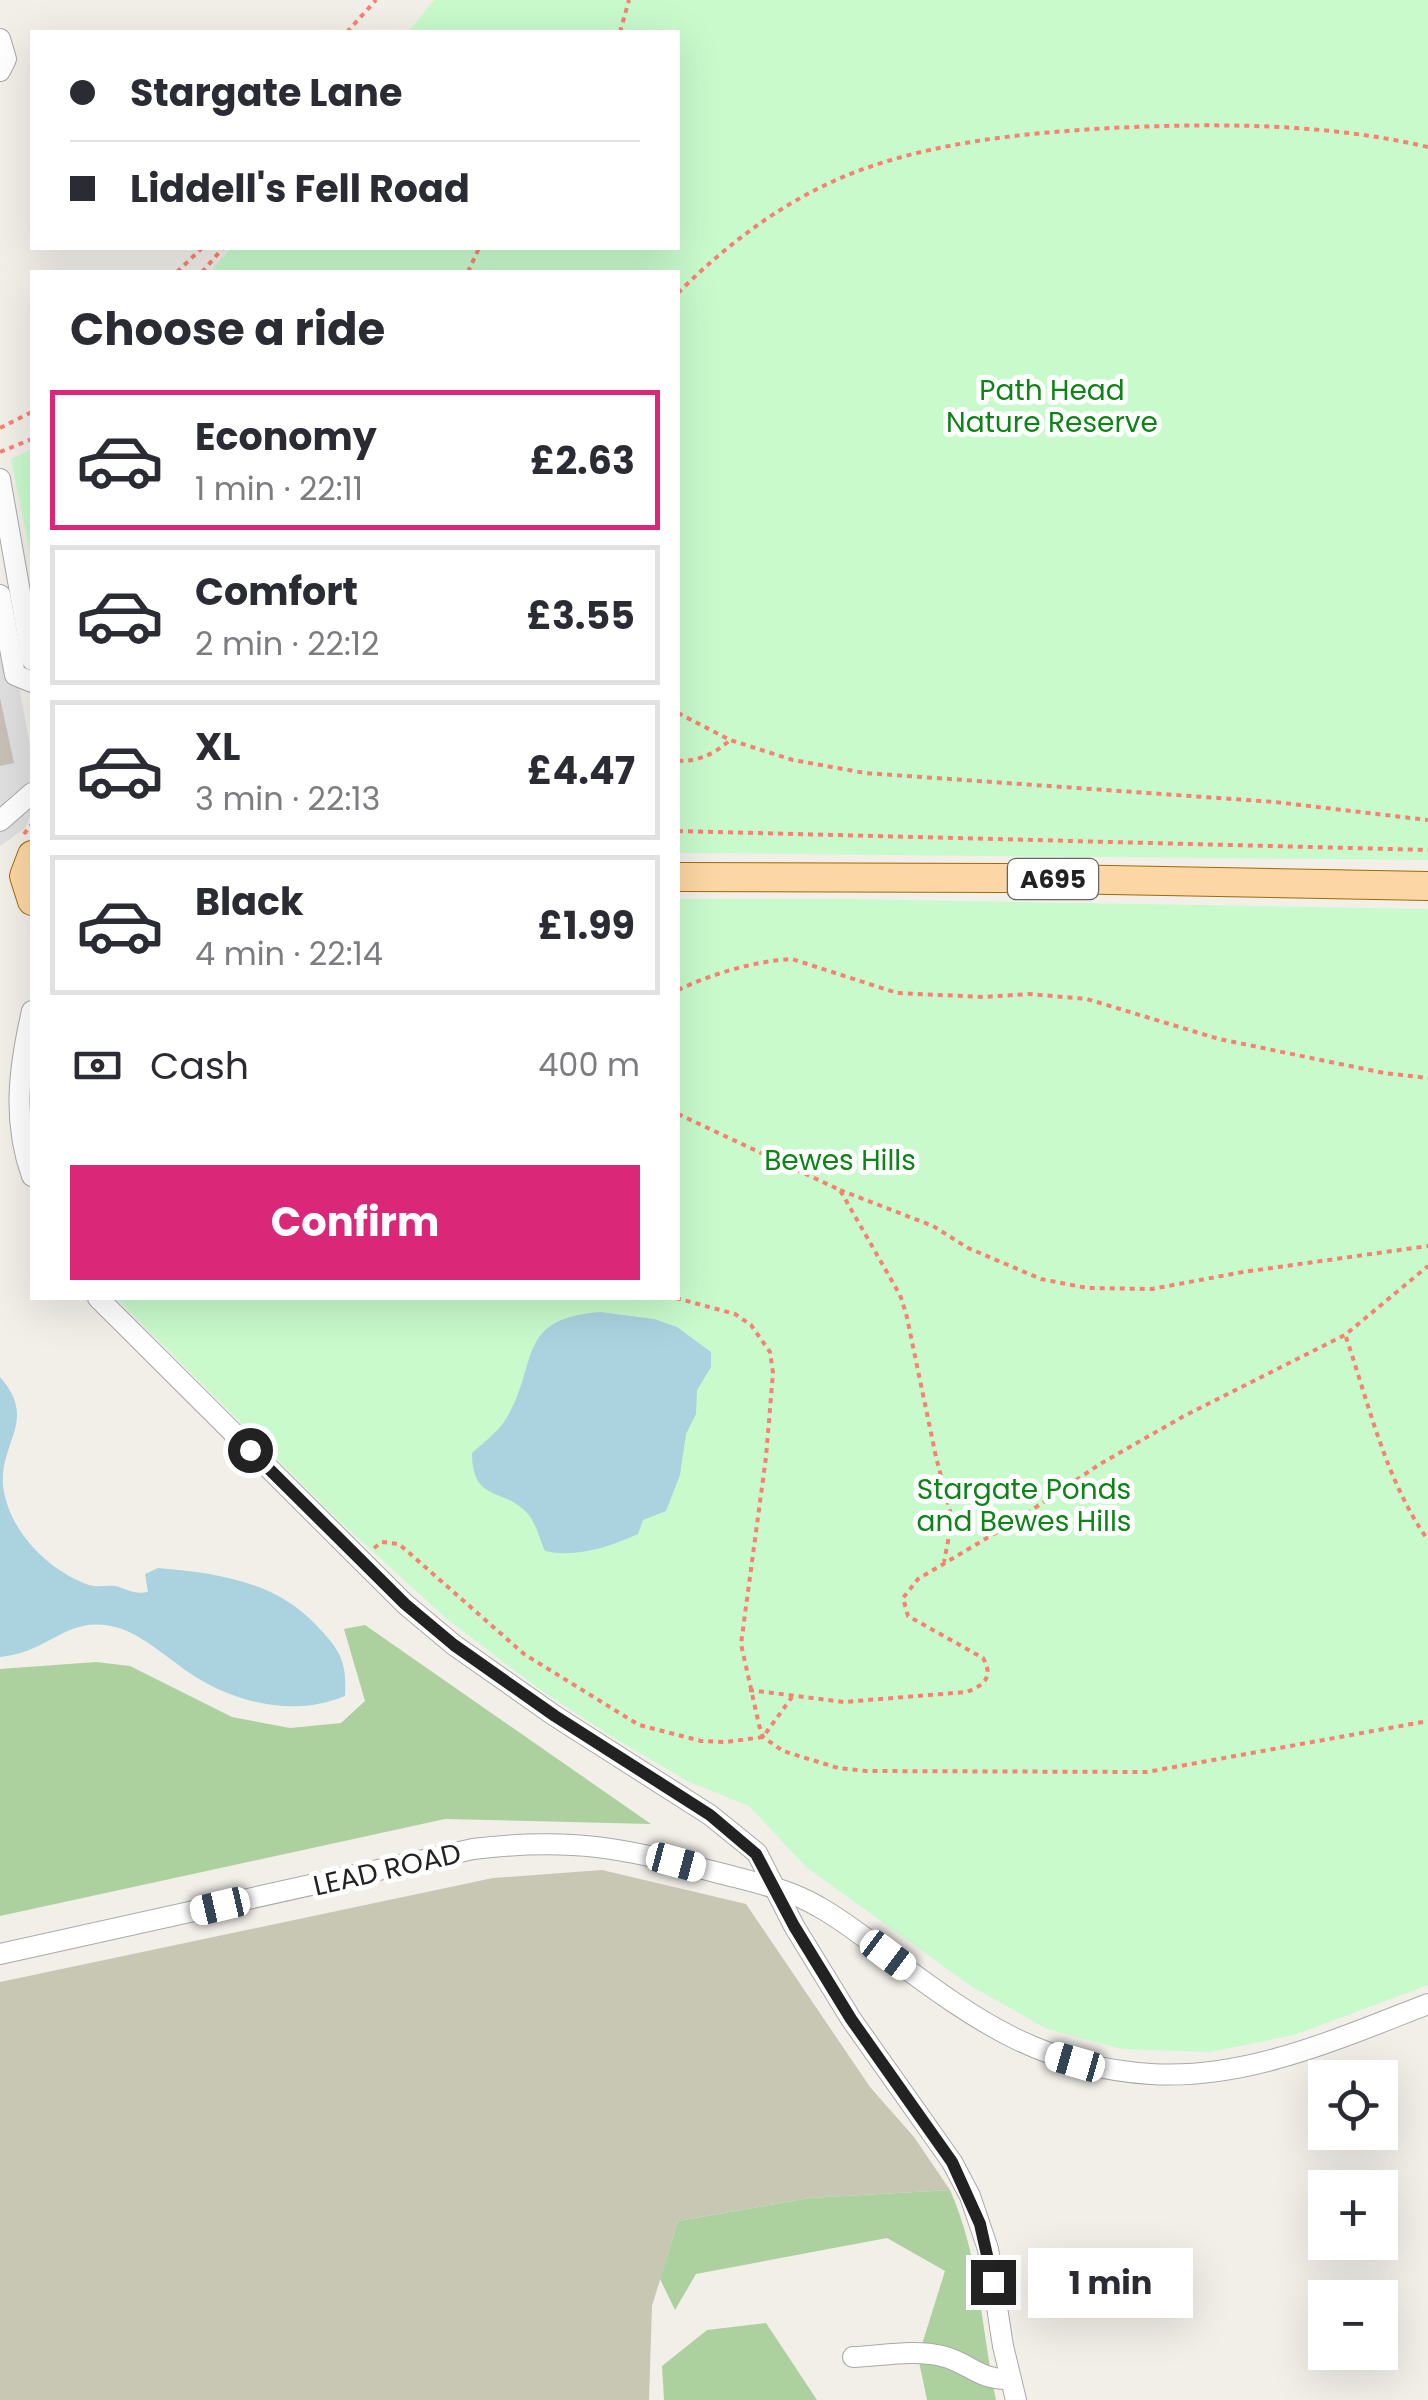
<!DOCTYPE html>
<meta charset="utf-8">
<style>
:root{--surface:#fff;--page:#f7f7f7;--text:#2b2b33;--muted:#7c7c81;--line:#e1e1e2;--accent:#db2777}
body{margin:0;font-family:Poppins,sans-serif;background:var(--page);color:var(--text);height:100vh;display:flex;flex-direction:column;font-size:38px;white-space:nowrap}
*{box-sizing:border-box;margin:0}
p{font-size:32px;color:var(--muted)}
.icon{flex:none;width:55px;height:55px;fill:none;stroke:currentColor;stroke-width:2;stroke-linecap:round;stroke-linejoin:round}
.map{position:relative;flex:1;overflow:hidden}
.panel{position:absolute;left:30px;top:270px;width:650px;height:1030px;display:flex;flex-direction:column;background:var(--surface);border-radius:0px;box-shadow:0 10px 40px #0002}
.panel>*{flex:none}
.hud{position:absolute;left:30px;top:30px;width:650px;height:220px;border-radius:0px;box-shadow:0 10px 40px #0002;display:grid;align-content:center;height:220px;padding:0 40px;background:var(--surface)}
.fabs{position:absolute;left:1308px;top:2060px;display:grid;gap:20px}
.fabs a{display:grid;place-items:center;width:90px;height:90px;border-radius:0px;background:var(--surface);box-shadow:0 10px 40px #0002;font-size:50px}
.end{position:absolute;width:45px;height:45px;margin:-22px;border:12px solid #222;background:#fff;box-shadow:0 0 0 5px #fff}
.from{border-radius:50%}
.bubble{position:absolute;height:70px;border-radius:0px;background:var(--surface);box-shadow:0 10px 40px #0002;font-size:32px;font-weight:700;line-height:70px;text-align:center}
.car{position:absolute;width:30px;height:60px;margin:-30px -15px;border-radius:12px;box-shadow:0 0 8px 2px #0007;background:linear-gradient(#fff 24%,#345 0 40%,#fff 0 76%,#345 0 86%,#fff 0)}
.hud b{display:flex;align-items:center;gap:35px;height:95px;font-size:38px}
.hud b+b{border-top:2px solid var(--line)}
.hud i{width:25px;height:25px;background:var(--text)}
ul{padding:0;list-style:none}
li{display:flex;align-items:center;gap:30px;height:140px;margin:0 20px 15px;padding:0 20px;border:5px solid var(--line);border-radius:0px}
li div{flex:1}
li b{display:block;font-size:38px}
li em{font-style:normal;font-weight:700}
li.on{border-color:var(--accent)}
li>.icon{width:90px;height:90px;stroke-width:1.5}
h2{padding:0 40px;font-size:45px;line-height:120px}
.pay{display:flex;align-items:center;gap:25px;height:110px;padding:0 40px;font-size:38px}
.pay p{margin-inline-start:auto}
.button{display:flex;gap:20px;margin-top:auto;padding:20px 40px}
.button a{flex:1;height:115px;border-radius:0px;background:var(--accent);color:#fff;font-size:40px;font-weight:700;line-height:115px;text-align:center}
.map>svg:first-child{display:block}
.residential{fill:#e0dfdf}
.construction{fill:#c7c7b4}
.forest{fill:#add19e}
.park{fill:#c8facc}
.water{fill:#aad3df}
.building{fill:#c7bfb8}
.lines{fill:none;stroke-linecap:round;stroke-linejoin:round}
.minor-casing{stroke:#a9a9a9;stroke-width:22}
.major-casing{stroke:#a06b00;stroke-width:30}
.path{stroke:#fa8072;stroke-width:4;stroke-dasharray:5 5;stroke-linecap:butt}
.minor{stroke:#fff;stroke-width:20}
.major{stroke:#fcd6a4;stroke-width:28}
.route{stroke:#222;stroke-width:12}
.labels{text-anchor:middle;stroke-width:10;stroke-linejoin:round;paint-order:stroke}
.shield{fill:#fff;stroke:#646464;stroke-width:2.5}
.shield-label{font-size:25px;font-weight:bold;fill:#222}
.park-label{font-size:28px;fill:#0c8416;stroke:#fff}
.street-label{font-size:28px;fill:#222;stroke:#fff}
</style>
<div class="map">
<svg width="1428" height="2400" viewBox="0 0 1428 2400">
<rect width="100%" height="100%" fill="#f2efe9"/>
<path class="residential" d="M0 584 32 756V813L25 828 0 846Z"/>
<path class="construction" d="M602 1870 746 1904 870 2087 914 2137 950 2190 809 2198 678 2221 652 2306 649 2400H0V1982L493 1878Z"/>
<g class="forest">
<path d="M365 1625 651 1824 445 1819 0 1916V1669L96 1662 130 1666 232 1717 290 1728 341 1723 365 1701 344 1629Z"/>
<path d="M950 2190C980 2258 981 2328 996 2400H927L918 2357 945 2271 887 2238 696 2274 675 2310 660 2279 678 2221 809 2198Z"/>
<path d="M766 2323 817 2400H664L662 2366 707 2330Z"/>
</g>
<g class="park">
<path d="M434 0H1428V860L678 853V272H210L231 248H678V32H408Z"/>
<path d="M32 449V562L11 459Z"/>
<path d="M678 899H847L1428 909V1985L1294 2035 1210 2052 1122 2049 1047 2029 971 1986 806 1867 749 1806 687 1781 606 1733 539 1689 447 1619 337 1519 116 1298H678Z"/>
</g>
<g class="water">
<path d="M600 1312 654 1319 677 1327 711 1352V1367L697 1390 696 1414 686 1434 680 1475 666 1511 643 1520 638 1534C609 1547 577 1558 545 1551 540 1540 536 1523 528 1514 504 1487 472 1503 472 1453 483 1443 498 1432 506 1419 540 1363 514 1319 600 1312Z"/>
<path d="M0 1377C38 1420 0 1441 3 1485 8 1530 47 1570 89 1585 99 1588 109 1584 119 1587 131 1591 135 1594 148 1592L145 1574 158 1568C217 1573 275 1581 317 1626 340 1650 347 1661 345 1696 297 1716 243 1705 199 1679 174 1664 149 1639 122 1629 68 1611 51 1653 0 1657Z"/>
</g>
<path class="building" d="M0 698 14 763 0 766Z"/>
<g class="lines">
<defs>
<g id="minor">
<path d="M0 39 6 59 0 71"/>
<path d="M0 479 32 660"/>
<path d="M0 595 15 675 32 682"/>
<path d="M0 821 32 793"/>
<path d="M32 1011C19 1068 12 1120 32 1176"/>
<path d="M98 1298 405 1604 454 1645 555 1716 710 1815 757 1853 794 1926 851 2019 952 2162 970 2196 988 2249 1003 2346 1016 2400"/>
<path d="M0 1954 473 1849C571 1837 625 1848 719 1873 753 1882 789 1889 819 1907 846 1922 869 1941 893 1959 978 2022 1042 2067 1151 2074 1247 2080 1340 2038 1428 2004"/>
<path d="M853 2357C881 2356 914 2349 942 2356 970 2363 978 2380 1009 2379"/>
</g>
<g id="major">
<path d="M32 855 24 876 32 901"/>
<path d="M678 877 1003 878 1428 886"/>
</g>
</defs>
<use href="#minor" class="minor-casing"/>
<use href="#major" class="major-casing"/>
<g class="path">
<path d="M347 32 376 0"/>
<path d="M620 32 629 0"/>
<path d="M177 272 202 248"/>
<path d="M202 272 223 248"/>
<path d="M468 272 479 248"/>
<path d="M678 293C730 241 789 197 858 171 939 141 1026 133 1111 128 1217 123 1325 123 1428 147"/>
<path d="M0 428 32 412"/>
<path d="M0 452 32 439"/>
<path d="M678 713 730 740 793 760 865 773 1275 802 1428 820"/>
<path d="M678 761C700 761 714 754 730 740"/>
<path d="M678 831 1428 850"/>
<path d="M24 834 32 824"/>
<path d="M678 990C711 974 755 961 792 959L897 993 983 997 1029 994 1087 999 1219 1039 1384 1073 1428 1078"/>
<path d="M678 1114 840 1190 900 1295 906 1313 936 1457 950 1511V1531L944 1562"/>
<path d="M840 1190 933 1226 968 1248 1041 1279 1087 1288 1152 1289 1243 1272 1428 1246"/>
<path d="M676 1298 735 1314 751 1325 770 1352 773 1373 766 1457 741 1644 759 1725 763 1737 783 1751 838 1768 866 1771 1147 1772 1428 1721"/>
<path d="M1346 1337C1369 1405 1386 1481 1428 1540"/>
<path d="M374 1548 382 1542 399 1544 524 1654 639 1725 701 1741 726 1742 763 1737 792 1697"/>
<path d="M749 1690 844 1702 966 1692C984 1686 994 1677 983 1658L908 1616 903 1598 918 1579 1014 1522 1100 1464 1184 1416 1345 1335 1428 1266"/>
</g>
<use href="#minor" class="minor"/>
<use href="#major" class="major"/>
</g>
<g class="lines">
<path class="route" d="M250 1450 405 1604 454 1645 555 1716 710 1815 756 1854 794 1926 851 2019 952 2162 980 2224 993 2282"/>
</g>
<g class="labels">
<rect class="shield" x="1008" y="859" width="90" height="40" rx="8"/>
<g class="shield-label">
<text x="1053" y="888">A695</text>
</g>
<g class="park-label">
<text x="1052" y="400">Path Head<tspan x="1052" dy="32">Nature Reserve</tspan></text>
<text x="840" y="1170">Bewes Hills</text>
<text x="1024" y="1499">Stargate Ponds<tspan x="1024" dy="32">and Bewes Hills</tspan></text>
</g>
<g class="street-label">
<text transform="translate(387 1869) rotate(-13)" y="10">LEAD ROAD</text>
</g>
</g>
</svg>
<div class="fabs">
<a><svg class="icon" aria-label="locate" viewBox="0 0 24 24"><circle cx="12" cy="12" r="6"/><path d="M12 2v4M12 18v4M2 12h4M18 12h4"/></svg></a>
<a>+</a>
<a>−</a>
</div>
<i class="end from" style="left:250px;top:1450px"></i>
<i class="end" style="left:993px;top:2282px"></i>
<div class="bubble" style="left:1028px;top:2248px;width:165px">1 min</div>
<i class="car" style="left:676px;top:1862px;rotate:105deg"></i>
<i class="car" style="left:220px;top:1906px;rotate:257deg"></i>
<i class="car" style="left:888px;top:1955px;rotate:127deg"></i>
<i class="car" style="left:1075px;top:2062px;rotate:286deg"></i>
<div class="hud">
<b><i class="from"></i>Stargate Lane</b>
<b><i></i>Liddell's Fell Road</b>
</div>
<section class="panel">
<h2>Choose a ride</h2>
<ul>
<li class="on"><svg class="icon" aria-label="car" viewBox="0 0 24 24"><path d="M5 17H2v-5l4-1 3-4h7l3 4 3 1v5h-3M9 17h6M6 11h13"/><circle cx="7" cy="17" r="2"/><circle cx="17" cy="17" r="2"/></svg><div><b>Economy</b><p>1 min · 22:11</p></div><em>£2.63</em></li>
<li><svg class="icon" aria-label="car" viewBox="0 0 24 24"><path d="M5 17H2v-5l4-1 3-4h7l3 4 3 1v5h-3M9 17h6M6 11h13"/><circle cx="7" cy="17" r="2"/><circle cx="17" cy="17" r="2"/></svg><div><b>Comfort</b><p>2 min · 22:12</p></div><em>£3.55</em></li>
<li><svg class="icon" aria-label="car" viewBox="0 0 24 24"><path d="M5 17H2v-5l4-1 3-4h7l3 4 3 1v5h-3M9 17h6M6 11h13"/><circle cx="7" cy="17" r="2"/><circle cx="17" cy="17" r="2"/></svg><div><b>XL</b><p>3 min · 22:13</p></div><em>£4.47</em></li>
<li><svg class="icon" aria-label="car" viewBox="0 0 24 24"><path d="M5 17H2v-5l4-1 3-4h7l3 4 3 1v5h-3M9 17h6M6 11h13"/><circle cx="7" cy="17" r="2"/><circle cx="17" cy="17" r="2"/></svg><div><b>Black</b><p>4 min · 22:14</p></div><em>£1.99</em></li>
</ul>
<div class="pay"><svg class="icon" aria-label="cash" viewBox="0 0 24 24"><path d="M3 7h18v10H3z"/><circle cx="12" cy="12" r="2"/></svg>Cash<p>400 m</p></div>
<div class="button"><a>Confirm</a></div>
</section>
</div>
